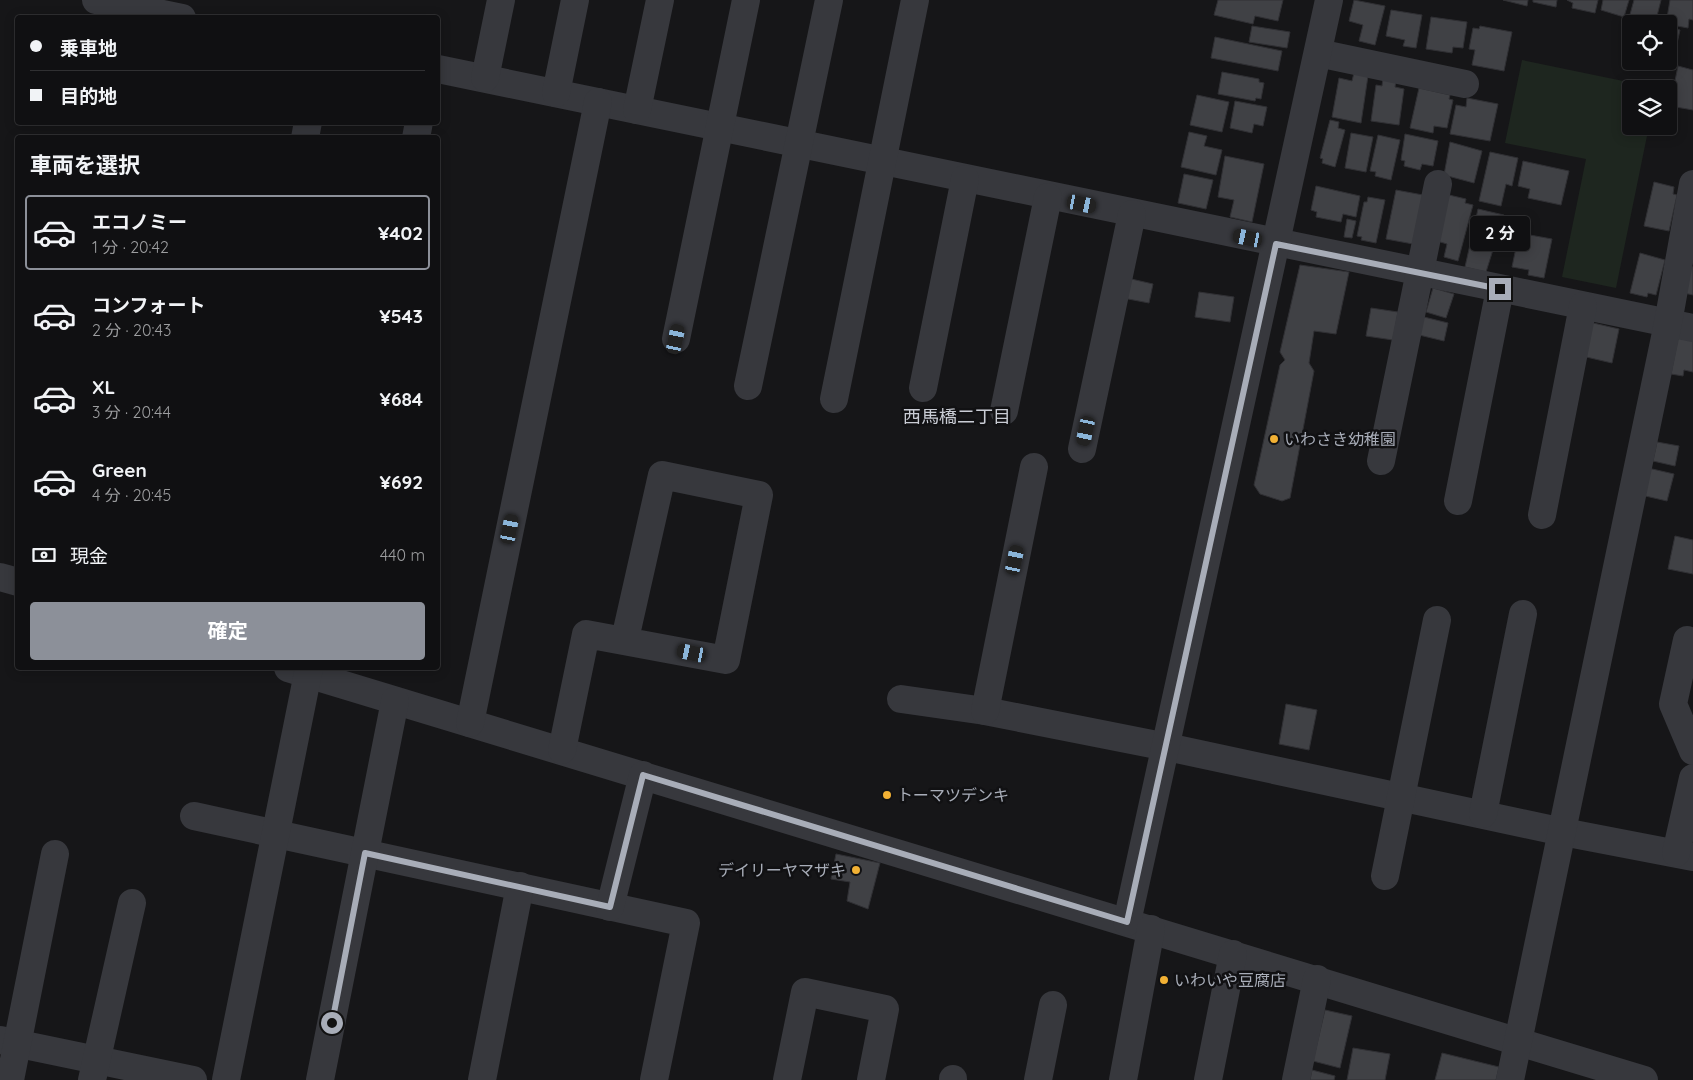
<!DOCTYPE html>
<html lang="ja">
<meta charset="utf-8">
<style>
:root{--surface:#101012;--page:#1e1e20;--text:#f1f3f6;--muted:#9c9d9f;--line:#303032;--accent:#8c9099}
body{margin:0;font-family:Quicksand,"Noto Sans JP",sans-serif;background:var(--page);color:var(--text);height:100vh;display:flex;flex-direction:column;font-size:19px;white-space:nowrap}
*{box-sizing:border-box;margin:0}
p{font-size:16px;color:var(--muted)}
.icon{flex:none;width:28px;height:28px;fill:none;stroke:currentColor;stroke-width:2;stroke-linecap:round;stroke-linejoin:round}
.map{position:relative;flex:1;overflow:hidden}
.side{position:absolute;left:15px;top:135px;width:425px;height:535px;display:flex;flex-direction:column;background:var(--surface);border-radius:5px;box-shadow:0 2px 12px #0003,0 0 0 1px var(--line)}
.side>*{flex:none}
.hud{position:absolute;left:15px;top:15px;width:425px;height:110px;border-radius:5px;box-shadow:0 2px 12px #0003,0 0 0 1px var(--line);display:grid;align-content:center;height:110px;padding:0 15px;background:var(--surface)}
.tools{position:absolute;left:1622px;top:15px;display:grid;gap:10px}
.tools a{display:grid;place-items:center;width:55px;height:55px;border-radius:5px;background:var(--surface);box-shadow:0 2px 12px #0003,0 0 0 1px var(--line);font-size:25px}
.end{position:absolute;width:22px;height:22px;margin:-11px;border:6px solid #a8adb8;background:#111;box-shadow:0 0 0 2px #111}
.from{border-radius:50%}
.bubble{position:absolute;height:35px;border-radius:5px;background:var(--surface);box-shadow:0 2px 12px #0003,0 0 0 1px var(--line);font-size:16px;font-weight:700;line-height:35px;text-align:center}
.car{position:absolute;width:15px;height:30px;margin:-15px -8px;border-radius:6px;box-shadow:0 0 4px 1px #0007;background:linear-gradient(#222 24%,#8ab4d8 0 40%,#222 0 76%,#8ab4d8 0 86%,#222 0)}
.hud b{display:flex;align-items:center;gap:18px;height:48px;font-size:19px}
.hud b+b{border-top:1px solid var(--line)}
.hud i{width:12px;height:12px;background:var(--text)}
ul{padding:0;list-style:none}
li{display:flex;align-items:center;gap:15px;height:75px;margin:0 10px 8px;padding:0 5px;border:2px solid transparent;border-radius:5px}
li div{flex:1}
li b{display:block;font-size:19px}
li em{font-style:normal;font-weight:700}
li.on{border-color:var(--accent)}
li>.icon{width:45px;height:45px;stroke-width:1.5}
h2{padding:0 15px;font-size:22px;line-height:60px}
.pay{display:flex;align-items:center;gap:12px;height:55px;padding:0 15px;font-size:19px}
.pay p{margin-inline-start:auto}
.action{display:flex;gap:10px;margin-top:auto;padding:10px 15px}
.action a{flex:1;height:58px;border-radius:5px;background:var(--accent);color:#fff;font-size:20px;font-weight:700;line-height:58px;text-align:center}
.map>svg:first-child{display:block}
.green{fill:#1e261f}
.building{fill:#404145;stroke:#303034}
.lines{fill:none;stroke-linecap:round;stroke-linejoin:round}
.minor{stroke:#37383d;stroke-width:28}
.route{stroke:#a8adb8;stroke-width:6}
.poi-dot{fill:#f2b134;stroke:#111113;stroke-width:2}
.labels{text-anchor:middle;stroke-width:5;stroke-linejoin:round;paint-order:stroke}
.poi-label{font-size:16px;fill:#a8adb8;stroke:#111113;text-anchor:start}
.neighbourhood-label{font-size:18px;fill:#c9ccd4;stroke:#111113}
</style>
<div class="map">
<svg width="1693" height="1080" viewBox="0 0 1693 1080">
<rect width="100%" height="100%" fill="#161618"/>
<path class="green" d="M1522 60 1657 88 1631 89V126H1649L1616 288 1562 277 1586 159 1505 143Z"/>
<g class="building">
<path d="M1218 0H1283L1278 21 1255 16 1253 24 1214 15Z"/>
<path d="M1354 0 1385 6 1375 45 1359 41 1363 25 1349 21Z"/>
<path d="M1503 0H1528L1527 6Z"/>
<path d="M1533 0H1557L1556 7 1533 2Z"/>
<path d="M1567 0H1598L1595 13 1572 8 1573 3Z"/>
<path d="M1603 0H1629L1624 17 1601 10Z"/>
<path d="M1634 0H1661L1655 24 1629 18Z"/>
<path d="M1670 0H1693V20L1689 19 1688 28 1666 24Z"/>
<path d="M1391 10 1422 15 1416 48 1403 46 1405 40 1386 36Z"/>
<path d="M1431 17 1467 22 1463 48 1453 47 1452 53 1426 49Z"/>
<path d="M1252 26 1290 32 1287 48 1249 42Z"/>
<path d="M1480 26 1512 32 1504 71 1472 65 1475 50 1469 49 1473 28 1479 29Z"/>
<path d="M1669 27 1680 30 1676 48 1669 46Z"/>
<path d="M1215 37 1282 51 1278 71 1211 58Z"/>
<path d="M1678 66 1693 70V110L1670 106Z"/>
<path d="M1222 72 1259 79V82L1264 83 1261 99 1256 98 1255 101 1218 94Z"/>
<path d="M1354 73 1368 76 1361 123 1332 117 1339 78 1352 81Z"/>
<path d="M1383 78 1396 80 1395 87 1404 89 1399 125 1371 121 1376 85 1382 86Z"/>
<path d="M1419 88 1450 95 1449 99 1453 100 1447 128 1434 126 1433 133 1410 128Z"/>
<path d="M1197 95 1229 102 1222 132 1190 125Z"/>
<path d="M1467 98 1498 104 1490 141 1450 134 1456 105 1466 107Z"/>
<path d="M1235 101 1267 107 1263 126 1254 124 1252 133 1230 128Z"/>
<path d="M1330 120 1339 122 1338 128 1345 130 1335 167 1322 163 1323 159 1320 158Z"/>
<path d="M1189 132 1207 136 1204 146 1222 150 1216 175 1181 167Z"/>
<path d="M1351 133 1373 137 1366 172 1345 168Z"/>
<path d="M1405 134 1438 141 1433 166 1422 164 1420 170 1404 166 1405 161 1401 160Z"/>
<path d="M1378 135 1400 140 1391 180 1375 176 1376 172 1370 171Z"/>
<path d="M1450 142 1482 151 1474 183 1444 175Z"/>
<path d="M1490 152 1518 158 1512 186 1506 184 1501 206 1479 201Z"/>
<path d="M1225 156 1264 164 1252 222 1230 217 1234 200 1218 197Z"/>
<path d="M1523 161 1569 171 1561 205 1528 198 1530 189 1518 186Z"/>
<path d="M1184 174 1213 180 1206 209 1178 203Z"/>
<path d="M1654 182 1674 187 1673 194 1677 195 1669 231 1644 226Z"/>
<path d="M1316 186 1360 196 1356 217 1343 214 1341 222 1316 217 1317 212 1311 210Z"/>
<path d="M1396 190 1423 195 1413 244 1386 239Z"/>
<path d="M1449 195 1466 199 1465 203 1473 205 1458 261 1444 257 1447 244 1437 241Z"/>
<path d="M1368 197 1385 200 1376 243 1361 240 1362 237 1357 236 1364 202H1367Z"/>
<path d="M1478 209 1504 215 1486 272 1465 267Z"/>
<path d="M1347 219 1356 221 1352 238 1344 237Z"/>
<path d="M1519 233 1552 239 1544 278 1528 275 1529 270 1512 267Z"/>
<path d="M1640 253 1665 260 1656 295 1648 293 1647 297 1630 293Z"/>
<path d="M1300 265 1349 272 1336 334 1314 331 1309 363 1314 371 1290 498 1282 501 1260 494 1254 485 1280 365 1285 360 1280 352Z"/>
<path d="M1689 266 1693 267V295L1684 293Z"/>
<path d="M1127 278 1153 284 1149 303 1123 298Z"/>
<path d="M1433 288 1454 294 1446 318 1426 312Z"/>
<path d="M1199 292 1234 297 1230 322 1195 317Z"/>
<path d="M1371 308 1398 312 1393 340 1366 336Z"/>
<path d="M1424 317 1448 323 1444 341 1419 335Z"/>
<path d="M1589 322 1619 329 1612 363 1582 356Z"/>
<path d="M1678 338 1693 341V372L1684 370 1683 376 1671 374Z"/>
<path d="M1657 442 1679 446 1675 466 1653 461Z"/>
<path d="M1648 468 1674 474 1667 501 1641 495Z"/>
<path d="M1675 536 1693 540V574L1668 569Z"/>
<path d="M1286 704 1317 710 1309 750 1279 744Z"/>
<path d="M836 854 880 863 868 909 847 901 850 882 831 879Z"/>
<path d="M1325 1010 1352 1016 1340 1068 1313 1061Z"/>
<path d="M1353 1048 1390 1054 1385 1080H1347Z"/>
<path d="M1442 1053 1499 1067 1496 1080H1435Z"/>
<path d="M1312 1070 1335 1076 1334 1080H1310Z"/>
</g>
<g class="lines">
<g class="minor">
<path d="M96 0 182 18"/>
<path d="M1318 53 1465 84"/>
<path d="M438 69 1693 328"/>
<path d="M485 78 501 0"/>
<path d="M556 93 575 0"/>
<path d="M637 110 660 0"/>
<path d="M305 138 308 122"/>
<path d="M416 138 419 122"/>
<path d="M676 339 746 0"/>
<path d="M748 386 829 0"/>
<path d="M923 388 965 179"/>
<path d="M834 399 915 0"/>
<path d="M1004 411 1048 197"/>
<path d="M1082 449 1132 214"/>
<path d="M1381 461 1438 184"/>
<path d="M1458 501 1500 289"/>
<path d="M1542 515 1583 306"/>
<path d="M0 577 18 582"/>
<path d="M1687 640 1673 704 1693 751"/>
<path d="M288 668 1644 1080"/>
<path d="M901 699 985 711 1167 747 1563 832 1693 857"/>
<path d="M985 711 1034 467"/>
<path d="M470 723 598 102"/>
<path d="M562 750 586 634 726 660 759 495 662 475 625 639"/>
<path d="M1483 814 1523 614"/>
<path d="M194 816 686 923 654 1080"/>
<path d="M1676 853 1693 778"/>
<path d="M1385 876 1437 620"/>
<path d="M610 907 643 775"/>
<path d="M1127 922 1329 0"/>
<path d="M0 1040 193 1080"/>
<path d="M10 1080 55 854"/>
<path d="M92 1080 132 903"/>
<path d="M226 1080 309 668"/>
<path d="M320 1080 395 701"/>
<path d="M482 1080 520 886"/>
<path d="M787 1080 805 992 885 1009 871 1080"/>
<path d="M953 1080V1079"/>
<path d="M1038 1080 1053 1005"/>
<path d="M1123 1080 1151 929"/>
<path d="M1208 1080 1233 954"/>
<path d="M1296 1080 1317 979"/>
<path d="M1510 1080 1668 323 1693 184"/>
</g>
</g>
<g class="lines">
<path class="route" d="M332 1023 365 853 610 907 643 775 1127 922 1276 244 1500 289"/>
</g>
<g class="poi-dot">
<circle cx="1274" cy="439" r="5"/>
<circle cx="887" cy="795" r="5"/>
<circle cx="856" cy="870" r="5"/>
<circle cx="1164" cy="980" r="5"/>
</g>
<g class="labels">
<g class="poi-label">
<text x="1284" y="445">いわさき幼稚園</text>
<text x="897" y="801">トーマツデンキ</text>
<text x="846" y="876" text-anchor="end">デイリーヤマザキ</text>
<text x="1174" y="986">いわいや豆腐店</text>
</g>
<g class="neighbourhood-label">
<text x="957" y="423">西馬橋二丁目</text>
</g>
</g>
</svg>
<div class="tools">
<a><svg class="icon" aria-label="locate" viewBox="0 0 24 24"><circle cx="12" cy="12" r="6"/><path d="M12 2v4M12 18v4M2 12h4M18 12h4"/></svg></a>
<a><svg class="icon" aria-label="layers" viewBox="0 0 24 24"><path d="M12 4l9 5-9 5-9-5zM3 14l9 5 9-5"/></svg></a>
</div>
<i class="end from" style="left:332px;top:1023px"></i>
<i class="end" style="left:1500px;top:289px"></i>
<div class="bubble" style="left:1470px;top:216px;width:60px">2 分</div>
<i class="car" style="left:1082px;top:204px;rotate:102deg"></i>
<i class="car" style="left:1248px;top:238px;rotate:282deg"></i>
<i class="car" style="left:676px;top:339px;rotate:12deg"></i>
<i class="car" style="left:1086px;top:431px;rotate:192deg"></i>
<i class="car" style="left:510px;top:529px;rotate:11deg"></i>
<i class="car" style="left:1015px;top:560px;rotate:12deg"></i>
<i class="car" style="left:692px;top:653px;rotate:282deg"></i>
<div class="hud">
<b><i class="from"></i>乗車地</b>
<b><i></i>目的地</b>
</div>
<section class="side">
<h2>車両を選択</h2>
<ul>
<li class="on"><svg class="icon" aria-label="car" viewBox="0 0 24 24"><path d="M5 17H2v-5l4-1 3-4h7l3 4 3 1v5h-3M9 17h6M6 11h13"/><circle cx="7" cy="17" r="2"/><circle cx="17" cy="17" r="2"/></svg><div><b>エコノミー</b><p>1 分 · 20:42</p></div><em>¥402</em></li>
<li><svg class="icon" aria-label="car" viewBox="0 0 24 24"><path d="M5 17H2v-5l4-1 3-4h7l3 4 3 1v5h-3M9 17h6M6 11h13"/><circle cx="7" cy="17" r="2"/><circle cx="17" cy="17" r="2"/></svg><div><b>コンフォート</b><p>2 分 · 20:43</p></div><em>¥543</em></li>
<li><svg class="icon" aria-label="car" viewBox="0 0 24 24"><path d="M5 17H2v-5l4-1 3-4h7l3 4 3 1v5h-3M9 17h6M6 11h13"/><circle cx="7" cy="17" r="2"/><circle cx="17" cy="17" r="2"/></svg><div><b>XL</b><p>3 分 · 20:44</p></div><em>¥684</em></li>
<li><svg class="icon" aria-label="car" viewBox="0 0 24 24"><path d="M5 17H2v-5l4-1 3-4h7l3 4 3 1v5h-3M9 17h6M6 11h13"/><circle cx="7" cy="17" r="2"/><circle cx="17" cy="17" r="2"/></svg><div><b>Green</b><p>4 分 · 20:45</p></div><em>¥692</em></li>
</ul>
<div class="pay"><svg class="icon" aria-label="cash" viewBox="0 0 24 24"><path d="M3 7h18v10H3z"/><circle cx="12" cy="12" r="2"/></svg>現金<p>440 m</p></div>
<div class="action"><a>確定</a></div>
</section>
</div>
